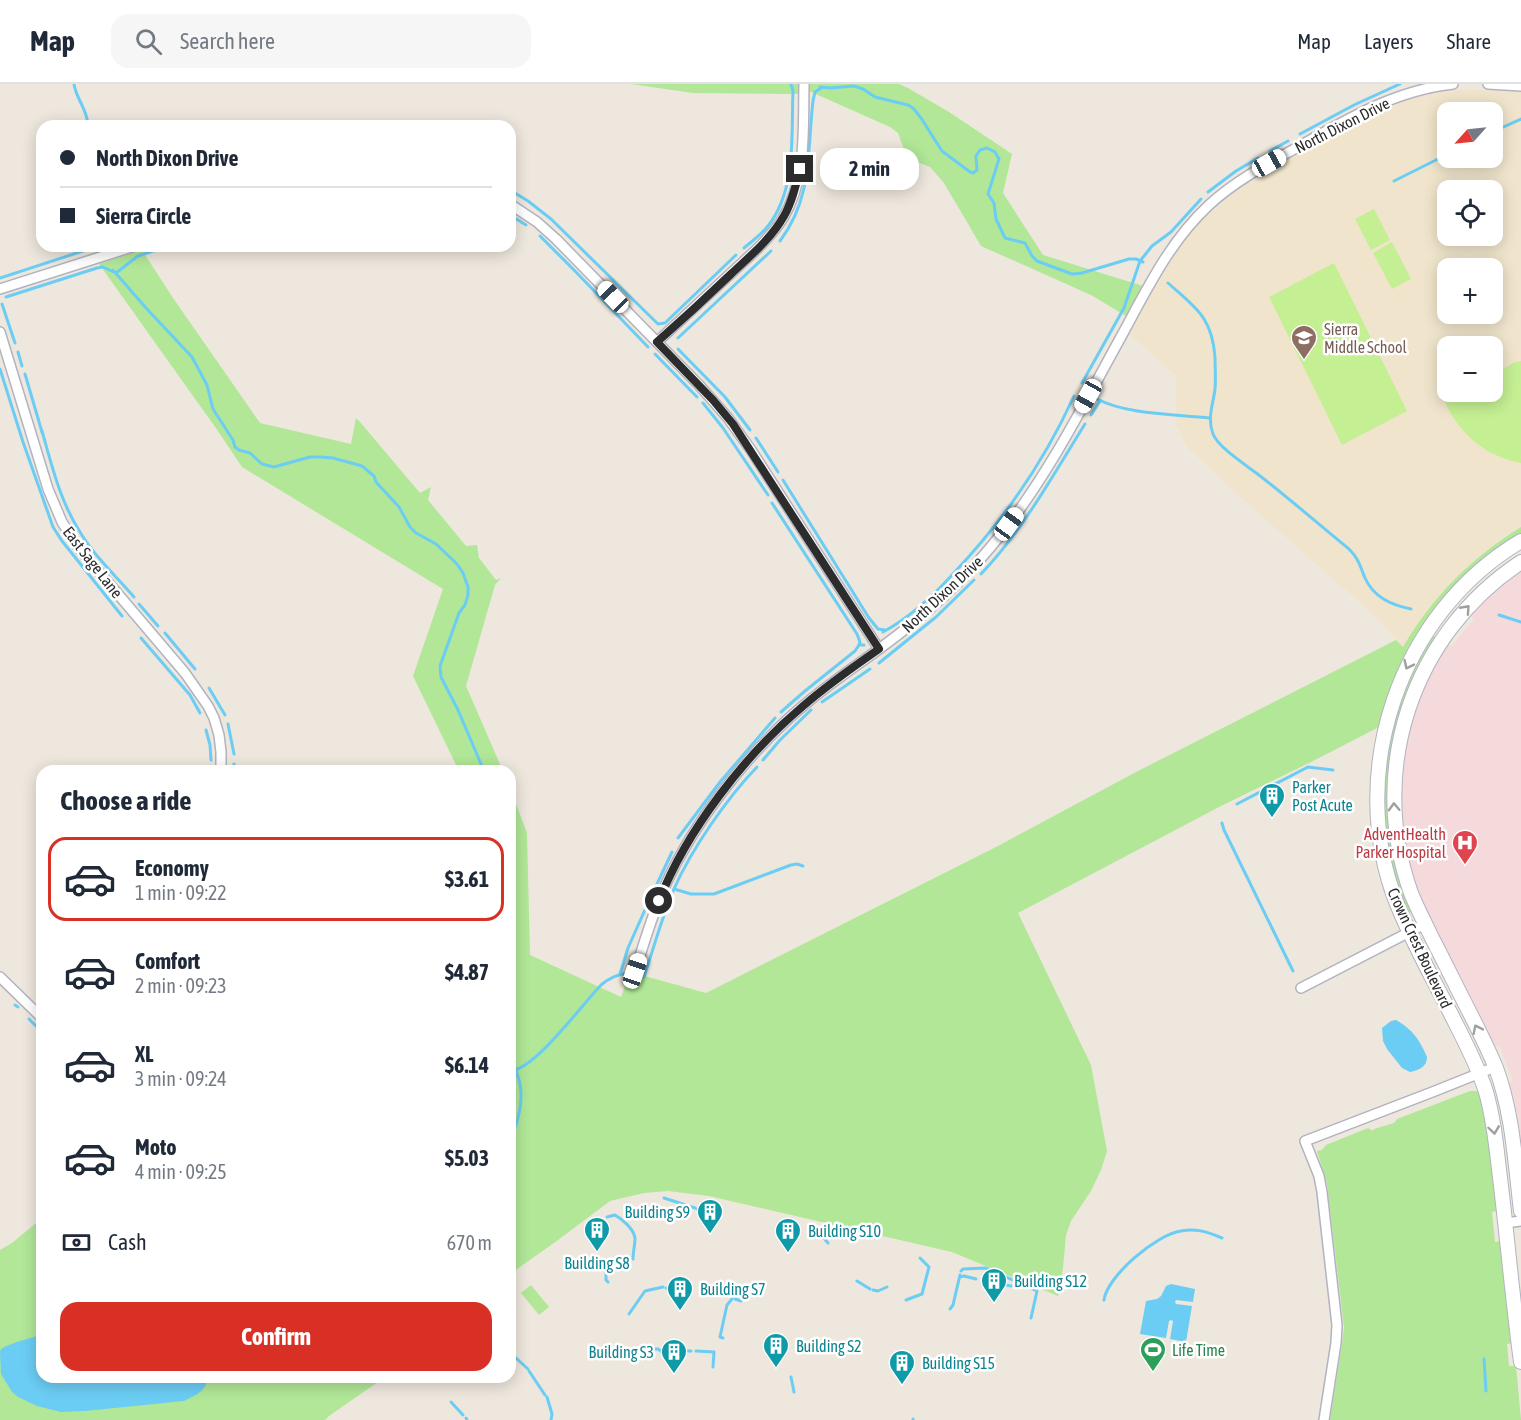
<!DOCTYPE html>
<meta charset="utf-8">
<style>
:root{--surface:#fff;--page:#f6f6f7;--text:#1f2937;--muted:#747a83;--line:#e0e1e3;--accent:#d93025}
body{margin:0;font-family:"Asap Condensed",sans-serif;background:var(--page);color:var(--text);height:100vh;display:flex;flex-direction:column;font-size:22px;white-space:nowrap}
*{box-sizing:border-box;margin:0}
p{font-size:20px;color:var(--muted)}
.icon{flex:none;width:33px;height:33px;fill:none;stroke:currentColor;stroke-width:2;stroke-linecap:round;stroke-linejoin:round}
.map{position:relative;flex:1;overflow:hidden}
.panel{position:absolute;left:36px;top:681px;width:480px;height:618px;display:flex;flex-direction:column;background:var(--surface);border-radius:18px;box-shadow:0 3px 15px #0003}
.panel>*{flex:none}
.banner{position:absolute;left:36px;top:36px;width:480px;height:132px;border-radius:18px;box-shadow:0 3px 15px #0003;display:grid;align-content:center;height:132px;padding:0 24px;background:var(--surface)}
.needle{width:39px;rotate:243deg}
.fabs{position:absolute;left:1437px;top:18px;display:grid;gap:12px}
.fabs a{display:grid;place-items:center;width:66px;height:66px;border-radius:12px;background:var(--surface);box-shadow:0 3px 15px #0003;font-size:30px}
.end{position:absolute;width:27px;height:27px;margin:-14px;border:8px solid #2c2c2c;background:#fff;box-shadow:0 0 0 3px #fff}
.from{border-radius:50%}
.bubble{position:absolute;height:42px;border-radius:18px;background:var(--surface);box-shadow:0 3px 15px #0003;font-size:20px;font-weight:700;line-height:42px;text-align:center}
.car{position:absolute;width:18px;height:36px;margin:-18px -9px;border-radius:8px;box-shadow:0 0 4px 2px #0007;background:linear-gradient(#fff 24%,#345 0 40%,#fff 0 76%,#345 0 86%,#fff 0)}
.banner b{display:flex;align-items:center;gap:21px;height:57px;font-size:22px}
.banner b+b{border-top:2px solid var(--line)}
.banner i{width:15px;height:15px;background:var(--text)}
ul{padding:0;list-style:none}
li{display:flex;align-items:center;gap:18px;height:84px;margin:0 12px 9px;padding:0 12px;border:3px solid transparent;border-radius:18px}
li div{flex:1}
li b{display:block;font-size:22px}
li em{font-style:normal;font-weight:700}
li.current{border-color:var(--accent)}
li>.icon{width:54px;height:54px;stroke-width:1.5}
h2{padding:0 24px;font-size:27px;line-height:72px}
.pay{display:flex;align-items:center;gap:15px;height:66px;padding:0 24px;font-size:22px}
.pay p{margin-inline-start:auto}
.primary-button{display:flex;gap:12px;margin-top:auto;padding:12px 24px}
.primary-button a{flex:1;height:69px;border-radius:18px;background:var(--accent);color:#fff;font-size:24px;font-weight:700;line-height:69px;text-align:center}
header{display:flex;align-items:center;gap:36px;box-sizing:border-box;height:84px;padding:0 30px;background:var(--surface);border-bottom:2px solid var(--line)}
header strong{font-size:28px}
nav{display:flex;gap:33px;margin-inline-start:auto;font-size:21px}
.search{width:420px;height:54px;background:var(--page);display:flex;align-items:center;gap:15px;box-sizing:border-box;padding:0 21px;border-radius:18px;color:var(--muted);font-size:22px}
.map>svg:first-child{display:block}
.education{fill:#f0e5cc;fill-rule:evenodd}
.medical{fill:#f5dadb}
.green{fill:#b1e797}
.pitch{fill:#c5ef93}
.water{fill:#6ccdf4}
.lines{fill:none;stroke-linecap:round;stroke-linejoin:round}
.stream{stroke:#6ccdf4;stroke-width:3}
.street-casing{stroke:#b1b3c0;stroke-width:12}
.secondary-casing{stroke:#b1b3c0;stroke-width:16}
.street{stroke:#fff;stroke-width:9}
.secondary{stroke:#fff;stroke-width:14}
.oneway{stroke:#a0a0a0}
.route{stroke:#2c2c2c;stroke-width:8}
.labels{text-anchor:middle;stroke-width:5;stroke-linejoin:round;paint-order:stroke}
.street-label{font-size:16px;fill:#2c2c2c;stroke:#fff}
.education-label{font-size:16px;fill:#785e54;stroke:#fff;text-anchor:start}
.culture-label{font-size:16px;fill:#0d838f;stroke:#fff;text-anchor:start}
.health-label{font-size:16px;fill:#be3a42;stroke:#fff;text-anchor:end}
.leisure-label{font-size:16px;fill:#27864d;stroke:#fff;text-anchor:start}
</style>
<header>
<strong>Map</strong>
<div class="search"><svg class="icon" aria-label="search" viewBox="0 0 24 24"><circle cx="10" cy="10" r="6"/><path d="M15 15l6 6"/></svg>Search here</div>
<nav><a>Map</a><a>Layers</a><a>Share</a></nav>
</header>
<div class="map">
<svg width="1521" height="1336" viewBox="0 0 1521 1336">
<rect width="100%" height="100%" fill="#eee7dd"/>
<path class="education" d="M1466 5 1521 8V443L1507 451 1474 476 1455 494 1430 522 1403 563 1375 532 1237 410 1187 363 1176 341V292L1129 250 1162 190 1182 160 1198 140 1235 108 1269 86 1334 49 1385 23 1414 13 1438 7ZM1448 28H1492V74H1448ZM1448 106H1492V152H1448ZM1448 184H1492V230H1448ZM1448 262H1492V308H1448Z"/>
<path class="medical" d="M1521 485V1076L1507 999 1513 997 1510 989 1499 961 1494 963 1491 958 1423 821 1417 807 1404 756 1401 725 1402 684 1409 642 1424 600 1446 560 1452 562 1474 535 1469 531 1477 521Z"/>
<g class="green">
<path d="M631 0H798V10L693 9Z"/>
<path d="M809 0H899L908 4 949 28 1012 70 1003 109 1043 171 1143 202 1126 232 1091 211 981 162 944 99 930 83 915 77 909 73 905 68 898 49 890 43 809 7Z"/>
<path d="M142 166 173 214 260 339 351 360 356 334 360 338 420 409 431 403 428 416 466 462 477 461 479 474 496 496 501 494 495 501 466 602 503 687H459L413 592 443 505 242 383 218 347 99 180Z"/>
<path d="M1521 443V450C1449 496 1400 560 1379 643L1313 677 1219 723 1018 829 1091 981 1107 1067 1101 1086 1091 1107 1071 1137 1066 1151 1063 1184 1058 1212 952 1168 709 1112 668 1107 644 1109 610 1117 558 1156 510 1190V704L527 749 530 871 621 913 630 888 706 909 998 762 1136 688 1396 556 1403 563C1432 513 1472 473 1521 443Z"/>
<path d="M1432 551 1437 554 1412 600 1394 767 1413 827 1407 830 1394 796 1385 749 1383 697 1392 638 1410 588Z"/>
<path d="M1470 1007H1478L1479 1008 1485 1030 1498 1123 1497 1127 1492 1128 1495 1158 1501 1157 1513 1259 1507 1260 1509 1282H1516L1521 1336H1330L1342 1261 1344 1243 1327 1099 1317 1067 1322 1066 1326 1061 1368 1044 1373 1047 1374 1045 1394 1039 1397 1035Z"/>
<path d="M42 1134V1293H385L329 1332 325 1336H0V1166L12 1159Z"/>
<path d="M531 1201 549 1223 539 1231 521 1209Z"/>
</g>
<g class="pitch">
<path d="M1374 125 1390 156 1371 166 1355 135Z"/>
<path d="M1392 158 1411 195 1392 205 1373 169Z"/>
<path d="M1334 179 1407 327 1342 361 1269 213Z"/>
<path d="M1521 277V379C1485 372 1459 350 1444 316L1461 308H1492L1493 292 1513 279Z"/>
</g>
<g class="water">
<path d="M1396 936C1413 946 1419 955 1427 973 1427 983 1419 986 1410 988L1402 984 1387 965 1383 957 1382 944 1391 937Z"/>
<path d="M1171 1200 1195 1205 1193 1218 1176 1216 1175 1218 1176 1220 1192 1222 1186 1258 1170 1255 1173 1237 1171 1236 1169 1237 1166 1254 1140 1250 1146 1217 1157 1215 1161 1212 1166 1202Z"/>
<path d="M42 1250V1293H207C208 1307 194 1312 184 1317L85 1327 61 1328 37 1322 18 1313 12 1308 1 1290 0 1268 1 1265C14 1257 28 1256 42 1250Z"/>
</g>
<g class="lines">
<g class="stream">
<path d="M74 0C76 15 88 26 88 42"/>
<path d="M820 3 830 4 854 2 863 5 875 13 908 21 913 24 921 34 942 67 970 88 973 89 977 86 976 72 980 66 987 64 995 68 999 75 988 110 994 119 996 135 1005 154 1025 159 1032 172 1037 177 1072 190 1082 189 1129 175H1136L1143 178"/>
<path d="M1492 48 1521 35"/>
<path d="M1300 50 1354 21 1400 0"/>
<path d="M1270 67 1288 57"/>
<path d="M1394 97 1448 70"/>
<path d="M510 106 528 117 551 135 658 240 665 239 736 171"/>
<path d="M1208 108 1236 87 1258 74"/>
<path d="M510 131 526 141"/>
<path d="M540 152 575 187 648 263"/>
<path d="M780 157C813 113 807 68 813 17L815 8 821 4"/>
<path d="M744 164C752 157 761 151 768 142 797 105 791 51 793 7L791 0"/>
<path d="M113 186 146 224 192 273 207 301 213 325 233 356 235 363 239 366 250 369 262 380 274 383 310 373H321L333 374 362 382 374 392 376 398 399 423 410 443 416 449 436 460 457 480 463 489 468 503V511L465 521 459 529 454 543 440 582 441 593 458 626 484 687"/>
<path d="M0 194 89 165 93 162"/>
<path d="M1168 199C1196 224 1212 233 1215 273 1215 283 1216 295 1215 305 1213 321 1207 334 1213 350 1219 365 1251 384 1264 395 1293 418 1321 442 1349 465 1359 475 1360 482 1365 494 1374 514 1392 521 1411 525"/>
<path d="M6 213 97 184 103 183 116 189 138 172 168 162"/>
<path d="M2 220 15 259"/>
<path d="M678 254 771 167"/>
<path d="M678 265 725 313 750 346"/>
<path d="M18 268 22 282"/>
<path d="M655 270 697 313"/>
<path d="M0 285 23 358 53 443 62 457 122 532"/>
<path d="M25 290 42 348"/>
<path d="M1082 299 1124 224 1140 177 1152 162 1171 148 1201 115"/>
<path d="M1097 315C1128 331 1175 330 1210 334"/>
<path d="M703 319 723 344 768 411"/>
<path d="M1091 331 1100 317"/>
<path d="M42 347C52 382 60 417 80 448 94 472 116 492 134 513"/>
<path d="M756 354 778 388"/>
<path d="M783 396 869 534 878 545 885 546"/>
<path d="M772 419 857 550 860 558 859 561"/>
<path d="M981 490C1023 446 1053 391 1085 340"/>
<path d="M139 520 158 542"/>
<path d="M1499 531 1521 538"/>
<path d="M883 548C909 534 933 512 953 490 1003 437 1044 378 1074 312"/>
<path d="M165 549 195 585"/>
<path d="M141 554 190 611 200 629"/>
<path d="M879 579 936 533 974 496"/>
<path d="M209 604 225 631"/>
<path d="M822 618 870 585"/>
<path d="M781 628 805 607 855 567 859 561H864"/>
<path d="M228 640 234 670"/>
<path d="M206 646 210 661 211 676"/>
<path d="M763 676 780 656 811 626"/>
<path d="M233 687 234 680"/>
<path d="M1237 720 1308 683 1333 686"/>
<path d="M1222 739 1224 746 1293 887"/>
<path d="M678 754 720 698 775 634"/>
<path d="M510 762 512 786 510 810"/>
<path d="M674 805 691 810H714L791 781 797 780 803 782"/>
<path d="M620 890 628 864 648 819 672 768"/>
<path d="M644 893C654 863 662 833 674 805 691 766 727 714 757 683"/>
<path d="M15 921 18 923"/>
<path d="M29 935 42 948"/>
<path d="M510 971C513 981 518 990 520 1000 523 1016 519 1039 510 1053"/>
<path d="M515 986C540 978 581 922 601 901 609 894 618 890 629 889"/>
<path d="M664 1114 695 1124"/>
<path d="M697 1125 706 1133"/>
<path d="M607 1133 615 1131C622 1135 634 1145 635 1154 635 1161 633 1168 633 1175"/>
<path d="M821 1151 828 1159"/>
<path d="M606 1179V1196L608 1198"/>
<path d="M961 1187 963 1185 986 1184 1037 1207 1031 1234"/>
<path d="M960 1193 964 1192 976 1195"/>
<path d="M857 1197 870 1205"/>
<path d="M987 1197 1011 1202"/>
<path d="M666 1204 680 1212"/>
<path d="M873 1206 878 1207 887 1203"/>
<path d="M735 1215 741 1217"/>
<path d="M906 1216 922 1210 929 1183 920 1174"/>
<path d="M1104 1216C1107 1192 1157 1150 1181 1147 1196 1144 1208 1148 1222 1154"/>
<path d="M950 1225 953 1221 960 1191"/>
<path d="M629 1230 645 1207 663 1203"/>
<path d="M723 1254 720 1253 727 1221 732 1215"/>
<path d="M653 1265H658L669 1273"/>
<path d="M696 1267 714 1268 713 1283"/>
<path d="M665 1269 676 1267H691"/>
<path d="M510 1272 516 1274 528 1285"/>
<path d="M632 1273 635 1272 637 1266 650 1265"/>
<path d="M1484 1275 1486 1307"/>
<path d="M529 1287 545 1311"/>
<path d="M791 1293 794 1308"/>
<path d="M547 1313 552 1330 551 1336"/>
<path d="M451 1318 463 1331"/>
<path d="M466 1334 467 1336"/>
<path d="M913 1336V1335"/>
</g>
<defs>
<g id="street">
<path d="M1488 0 1521 2"/>
<path d="M510 120 537 138 556 155 699 301 728 334 751 366 879 565"/>
<path d="M0 205 135 162"/>
<path d="M0 248 48 405 62 438 78 463 185 589 208 622 214 634 219 651 221 668V687"/>
<path d="M657 258 756 166C766 156 776 146 783 134 807 95 803 44 804 0"/>
<path d="M635 887C644 860 652 831 664 804 694 737 751 664 809 617 839 592 873 571 904 546 940 518 974 485 1002 449 1050 388 1085 318 1122 251 1147 205 1170 157 1209 121 1235 97 1267 80 1298 63 1347 35 1396 6 1453 0"/>
<path d="M0 893 42 934"/>
<path d="M1301 904 1425 840"/>
<path d="M1505 1139 1521 1137"/>
<path d="M1324 1336 1336 1259 1337 1241 1322 1108 1319 1092 1305 1057 1435 1007 1495 983"/>
</g>
<g id="secondary">
<path d="M1521 457C1399 529 1345 689 1397 820 1414 862 1437 902 1457 942 1468 964 1479 985 1486 1008 1495 1039 1497 1071 1501 1102 1508 1161 1513 1219 1521 1278"/>
<path d="M1521 478C1412 550 1367 686 1411 809 1417 824 1425 839 1432 854 1446 881 1459 908 1473 935 1481 951 1489 967 1496 984 1513 1030 1515 1078 1521 1127"/>
</g>
</defs>
<use href="#street" class="street-casing"/>
<use href="#secondary" class="secondary-casing"/>
<use href="#street" class="street"/>
<use href="#secondary" class="secondary"/>
</g>
<defs><path id="oneway-chevron" d="M-2-3.5L2.5 0L-2 3.5" fill="none" stroke-width="1.6" stroke-linecap="round" stroke-linejoin="round" transform="scale(1.5)"/></defs>
<g class="oneway">
<use href="#oneway-chevron" transform="translate(1466 525) rotate(-48)"/>
<use href="#oneway-chevron" transform="translate(1408 581) rotate(116)"/>
<use href="#oneway-chevron" transform="translate(1394 723) rotate(-92)"/>
<use href="#oneway-chevron" transform="translate(1477 945) rotate(-116)"/>
<use href="#oneway-chevron" transform="translate(1494 1046) rotate(82)"/>
</g>
<g class="lines">
<path class="route" d="M659 817C686 747 745 671 802 623 826 602 853 583 879 565L733 340 713 316 657 258C682 236 707 213 731 190 750 172 771 155 784 132 792 118 796 101 800 85"/>
</g>
<defs>
<symbol id="school-pin" viewBox="-11 -11 22 30"><path d="M0 17L-7.5 6A9.5 9.5 0 1 1 7.5 6Z" fill="#8d6e63" stroke="#fff"/><path d="M0-5L7-2L0 1L-7-2ZM-4 1L0 2.5L4 1V4Q0 6-4 4Z" fill="#fff"/></symbol>
<symbol id="building-pin" viewBox="-11 -11 22 30"><path d="M0 17L-7.5 6A9.5 9.5 0 1 1 7.5 6Z" fill="#0f9aa8" stroke="#fff"/><path d="M-4-6H4V6H1V3H-1V6H-4ZM-2.5-4.3h1.7v1.8h-1.7ZM.8-4.3h1.7v1.8H.8ZM-2.5-1h1.7V.8h-1.7ZM.8-1h1.7V.8H.8Z" fill="#fff"/></symbol>
<symbol id="hospital-pin" viewBox="-11 -11 22 30"><path d="M0 17L-7.5 6A9.5 9.5 0 1 1 7.5 6Z" fill="#e0444e" stroke="#fff"/><path d="M-5-5h3v3.5h4V-5h3V5h-3V1.5h-4V5h-3Z" fill="#fff"/></symbol>
<symbol id="stadium-pin" viewBox="-11 -11 22 30"><path d="M0 17L-7.5 6A9.5 9.5 0 1 1 7.5 6Z" fill="#2e9e5b" stroke="#fff"/><path d="M0-5a6.5 5 0 1 0 0 10a6.5 5 0 1 0 0-10ZM-3.5-1.8h7v3.6h-7Z" fill="#fff"/></symbol>
</defs>
<g fill-rule="evenodd">
<use href="#school-pin" x="1289" y="239" width="30" height="40"/>
<use href="#building-pin" x="1257" y="697" width="30" height="40"/>
<use href="#hospital-pin" x="1450" y="744" width="30" height="40"/>
<use href="#building-pin" x="695" y="1113" width="30" height="40"/>
<use href="#building-pin" x="582" y="1131" width="30" height="40"/>
<use href="#building-pin" x="773" y="1132" width="30" height="40"/>
<use href="#building-pin" x="979" y="1182" width="30" height="40"/>
<use href="#building-pin" x="665" y="1190" width="30" height="40"/>
<use href="#building-pin" x="761" y="1247" width="30" height="40"/>
<use href="#stadium-pin" x="1138" y="1251" width="30" height="40"/>
<use href="#building-pin" x="659" y="1253" width="30" height="40"/>
<use href="#building-pin" x="887" y="1264" width="30" height="40"/>
</g>
<g class="labels">
<g class="street-label">
<text transform="translate(1342 41) rotate(-27)" y="6">North Dixon Drive</text>
<text transform="translate(93 478) rotate(52)" y="6">East Sage Lane</text>
<text transform="translate(942 510) rotate(-43)" y="6">North Dixon Drive</text>
<text transform="translate(1420 864) rotate(65)" y="6">Crown Crest Boulevard</text>
</g>
<g class="education-label">
<text x="1324" y="251">Sierra<tspan x="1324" dy="18">Middle School</tspan></text>
</g>
<g class="culture-label">
<text x="1292" y="709">Parker<tspan x="1292" dy="18">Post Acute</tspan></text>
<text x="690" y="1134" text-anchor="end">Building S9</text>
<text x="808" y="1153">Building S10</text>
<text x="597" y="1185" text-anchor="middle">Building S8</text>
<text x="1014" y="1203">Building S12</text>
<text x="700" y="1211">Building S7</text>
<text x="796" y="1268">Building S2</text>
<text x="654" y="1274" text-anchor="end">Building S3</text>
<text x="922" y="1285">Building S15</text>
</g>
<g class="health-label">
<text x="1446" y="756">AdventHealth<tspan x="1446" dy="18">Parker Hospital</tspan></text>
</g>
<g class="leisure-label">
<text x="1172" y="1272">Life Time</text>
</g>
</g>
</svg>
<div class="fabs">
<a><svg class="needle" viewBox="-14 -14 28 28"><path d="M0-13l5 13h-10z" fill="#e53935"/><path d="M0 13l5-13h-10z" fill="#747a83"/></svg></a>
<a><svg class="icon" aria-label="locate" viewBox="0 0 24 24"><circle cx="12" cy="12" r="6"/><path d="M12 2v4M12 18v4M2 12h4M18 12h4"/></svg></a>
<a>+</a>
<a>−</a>
</div>
<i class="end from" style="left:659px;top:817px"></i>
<i class="end" style="left:800px;top:85px"></i>
<div class="bubble" style="left:820px;top:64px;width:99px">2 min</div>
<i class="car" style="left:1269px;top:79px;rotate:61deg"></i>
<i class="car" style="left:613px;top:213px;rotate:316deg"></i>
<i class="car" style="left:1088px;top:312px;rotate:209deg"></i>
<i class="car" style="left:1009px;top:440px;rotate:36deg"></i>
<i class="car" style="left:635px;top:887px;rotate:19deg"></i>
<div class="banner">
<b><i class="from"></i>North Dixon Drive</b>
<b><i></i>Sierra Circle</b>
</div>
<section class="panel">
<h2>Choose a ride</h2>
<ul>
<li class="current"><svg class="icon" aria-label="car" viewBox="0 0 24 24"><path d="M5 17H2v-5l4-1 3-4h7l3 4 3 1v5h-3M9 17h6M6 11h13"/><circle cx="7" cy="17" r="2"/><circle cx="17" cy="17" r="2"/></svg><div><b>Economy</b><p>1 min · 09:22</p></div><em>$3.61</em></li>
<li><svg class="icon" aria-label="car" viewBox="0 0 24 24"><path d="M5 17H2v-5l4-1 3-4h7l3 4 3 1v5h-3M9 17h6M6 11h13"/><circle cx="7" cy="17" r="2"/><circle cx="17" cy="17" r="2"/></svg><div><b>Comfort</b><p>2 min · 09:23</p></div><em>$4.87</em></li>
<li><svg class="icon" aria-label="car" viewBox="0 0 24 24"><path d="M5 17H2v-5l4-1 3-4h7l3 4 3 1v5h-3M9 17h6M6 11h13"/><circle cx="7" cy="17" r="2"/><circle cx="17" cy="17" r="2"/></svg><div><b>XL</b><p>3 min · 09:24</p></div><em>$6.14</em></li>
<li><svg class="icon" aria-label="car" viewBox="0 0 24 24"><path d="M5 17H2v-5l4-1 3-4h7l3 4 3 1v5h-3M9 17h6M6 11h13"/><circle cx="7" cy="17" r="2"/><circle cx="17" cy="17" r="2"/></svg><div><b>Moto</b><p>4 min · 09:25</p></div><em>$5.03</em></li>
</ul>
<div class="pay"><svg class="icon" aria-label="cash" viewBox="0 0 24 24"><path d="M3 7h18v10H3z"/><circle cx="12" cy="12" r="2"/></svg>Cash<p>670 m</p></div>
<div class="primary-button"><a>Confirm</a></div>
</section>
</div>
